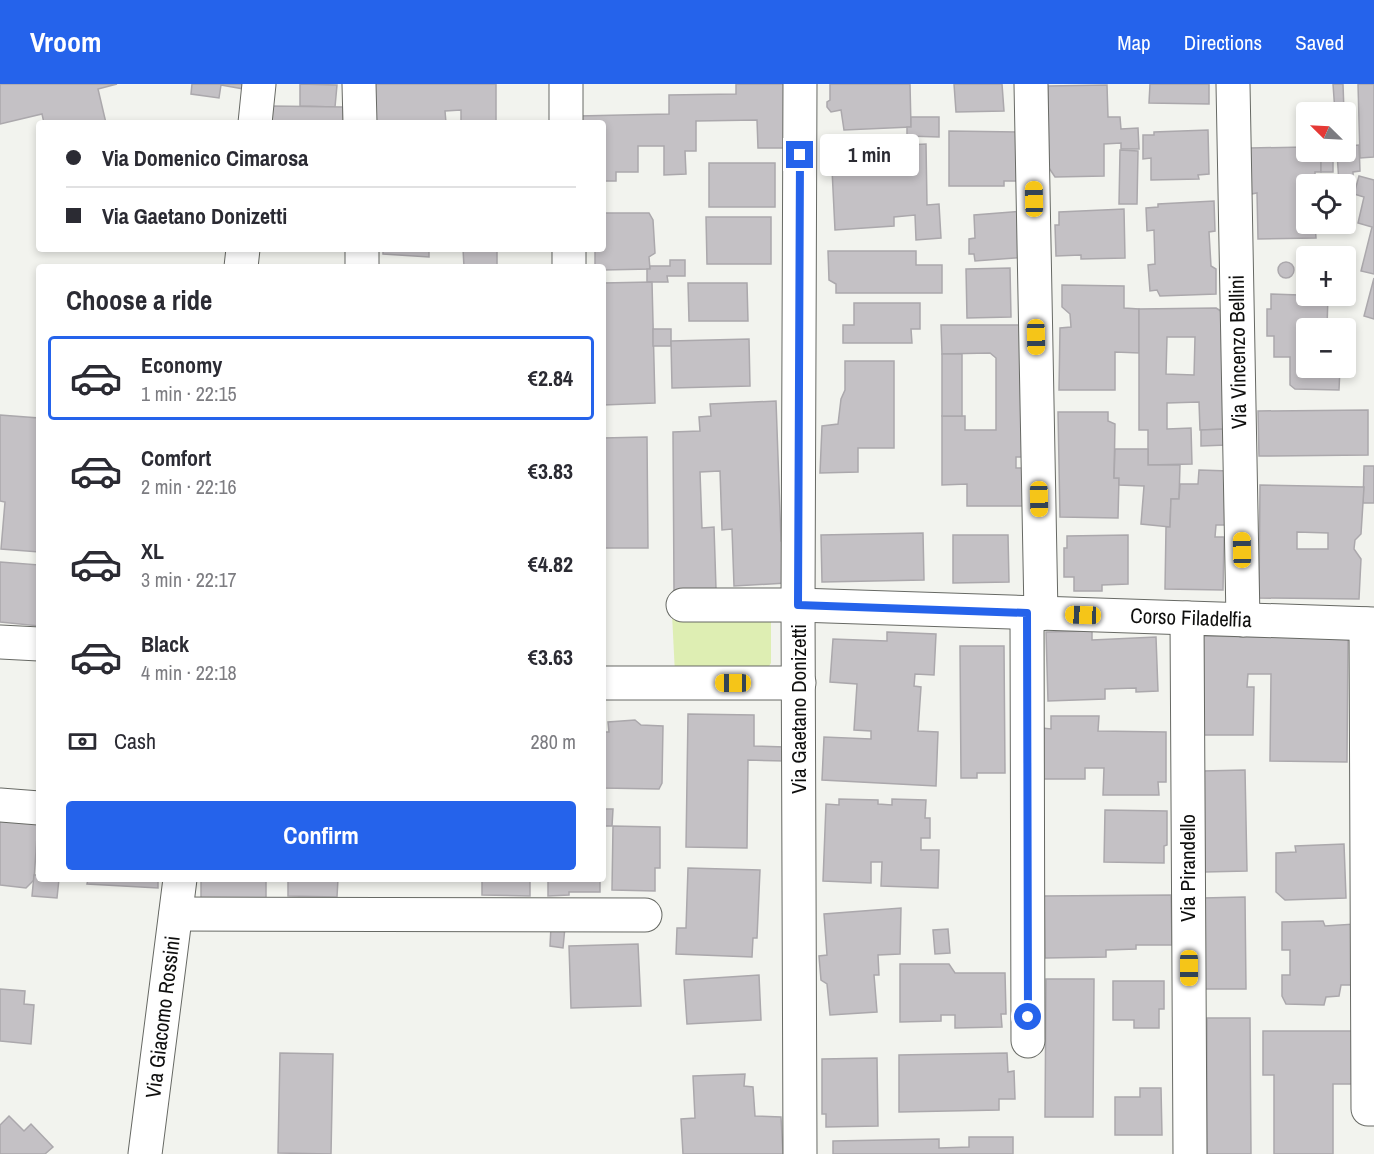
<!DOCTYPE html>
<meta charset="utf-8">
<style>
:root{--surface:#fff;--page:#f7f7f7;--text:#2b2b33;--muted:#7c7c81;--line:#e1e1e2;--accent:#2563eb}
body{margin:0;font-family:"Archivo Narrow",sans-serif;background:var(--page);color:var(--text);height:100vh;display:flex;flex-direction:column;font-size:22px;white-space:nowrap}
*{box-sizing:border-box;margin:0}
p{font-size:20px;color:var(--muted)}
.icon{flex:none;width:33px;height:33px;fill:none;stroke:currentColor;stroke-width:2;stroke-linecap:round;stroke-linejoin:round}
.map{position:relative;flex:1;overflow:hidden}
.drawer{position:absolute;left:36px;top:180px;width:570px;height:618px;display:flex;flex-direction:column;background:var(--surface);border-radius:6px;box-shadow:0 3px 9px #0003}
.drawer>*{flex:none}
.banner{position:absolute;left:36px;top:36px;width:570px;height:132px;border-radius:6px;box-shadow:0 3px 9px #0003;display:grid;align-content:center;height:132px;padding:0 30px;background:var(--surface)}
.needle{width:39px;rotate:294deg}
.buttons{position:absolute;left:1296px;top:18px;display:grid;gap:12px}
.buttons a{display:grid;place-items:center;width:60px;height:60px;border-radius:6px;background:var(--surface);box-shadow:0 3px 9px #0003;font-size:30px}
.end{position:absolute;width:27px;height:27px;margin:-14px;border:8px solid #2563eb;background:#fff;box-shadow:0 0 0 3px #fff}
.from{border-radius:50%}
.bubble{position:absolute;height:42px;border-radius:6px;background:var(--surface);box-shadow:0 3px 9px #0003;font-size:20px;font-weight:700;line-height:42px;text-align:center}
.car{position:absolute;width:18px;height:36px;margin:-18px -9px;border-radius:8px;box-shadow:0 0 4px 2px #0007;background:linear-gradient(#f5c518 24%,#345 0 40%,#f5c518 0 76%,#345 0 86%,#f5c518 0)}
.banner b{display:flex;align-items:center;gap:21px;height:57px;font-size:22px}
.banner b+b{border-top:2px solid var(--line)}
.banner i{width:15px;height:15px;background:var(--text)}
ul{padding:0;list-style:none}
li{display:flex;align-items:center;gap:18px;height:84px;margin:0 12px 9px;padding:0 18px;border:3px solid transparent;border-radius:6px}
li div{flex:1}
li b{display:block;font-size:22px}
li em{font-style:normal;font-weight:700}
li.current{border-color:var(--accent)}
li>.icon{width:54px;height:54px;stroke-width:1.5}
h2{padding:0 30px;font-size:27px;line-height:72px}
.pay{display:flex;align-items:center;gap:15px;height:66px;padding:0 30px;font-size:22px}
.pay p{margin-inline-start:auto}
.cta{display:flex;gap:12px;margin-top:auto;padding:12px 30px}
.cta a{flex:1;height:69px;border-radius:6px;background:var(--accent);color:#fff;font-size:24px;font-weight:700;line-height:69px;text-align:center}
header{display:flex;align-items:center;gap:36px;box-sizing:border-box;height:84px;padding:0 30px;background:var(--accent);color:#fff}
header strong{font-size:28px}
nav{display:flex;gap:33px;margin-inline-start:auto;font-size:21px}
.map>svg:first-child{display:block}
.green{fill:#deeeb3}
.building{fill:#c4c1c5;stroke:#aba8ac;stroke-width:1.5;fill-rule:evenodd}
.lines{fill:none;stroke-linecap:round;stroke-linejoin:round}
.minor-casing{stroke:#676964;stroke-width:35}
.minor{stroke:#fff;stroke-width:33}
.route{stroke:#2563eb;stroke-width:8}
.labels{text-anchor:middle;stroke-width:4.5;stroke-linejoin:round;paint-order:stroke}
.street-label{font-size:21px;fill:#0f0f0e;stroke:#fff}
</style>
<header>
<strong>Vroom</strong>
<nav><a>Map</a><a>Directions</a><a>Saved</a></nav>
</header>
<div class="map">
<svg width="1374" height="1070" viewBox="0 0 1374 1070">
<rect width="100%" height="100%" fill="#f2f3ee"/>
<path class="green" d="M672 530 771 537V579L766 587 675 590Z"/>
<g class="building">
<path d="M0 0H117L98 5 106 39H44L42 30 0 40Z"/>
<path d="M192 0H244V5L221 1 219 14 191 10Z"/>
<path d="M300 0 337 1 335 23 300 22Z"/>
<path d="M375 0H496V39H461V26L445 27 446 39H375Z"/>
<path d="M736 0H791L792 64H758L757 36 696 37V67H685L686 90 664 91V62H638V88H616V97H603V39H578V32L669 30V11L736 10Z"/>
<path d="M830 0H910L911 43 844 46 841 26 831 28 827 23V18L830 16Z"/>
<path d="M954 0H1002L1004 27 956 28Z"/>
<path d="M1150 0H1209V20L1149 19Z"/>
<path d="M1333 0H1343L1344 28H1335Z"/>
<path d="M1358 0H1374V73L1360 74Z"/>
<path d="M1107 1 1108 33H1120L1121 45 1138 44 1139 65H1121V59L1104 60V92L1055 93 1049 84 1048 2Z"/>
<path d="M271 22 343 23V39H269Z"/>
<path d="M911 33H939V53L907 52V43H911Z"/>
<path d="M1208 46 1209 90 1198 91 1199 95 1151 96V74L1143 75V51H1154V48Z"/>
<path d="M949 47 1027 48 1026 97H1004V102H949Z"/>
<path d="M926 60 927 121 939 120 941 154 916 156 915 131 894 133V142L835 146 831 65Z"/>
<path d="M1359 61 1360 87 1353 88 1354 126H1346V100H1339L1337 68H1346V62Z"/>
<path d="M1306 63V68H1321V88H1315V100H1306V140H1315L1316 154 1258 155 1257 109 1251 110 1250 64Z"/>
<path d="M1120 66 1138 67 1137 120H1119Z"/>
<rect x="1321" y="68" width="12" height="20"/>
<rect x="709" y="79" width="66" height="44"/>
<path d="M1359 92 1374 96V190L1361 187 1372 143 1358 139 1364 113 1354 110Z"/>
<path d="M1214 117 1215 147 1209 148 1211 182 1216 185V210L1160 212 1157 206 1150 207 1148 181 1155 180 1154 146 1147 147 1146 124 1158 123V120Z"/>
<path d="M1124 125 1125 174 1081 175V171L1056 172 1055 141H1059V128Z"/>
<path d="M1026 127 1029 173 975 177 974 170H969V155L975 154 974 131Z"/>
<path d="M604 129H649L653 136 655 169 649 173 650 185 603 186V183H598L595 180V165H603Z"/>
<path d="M706 133H771V180H707Z"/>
<path d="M383 165H448V167L429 166V173L383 170Z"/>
<path d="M463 165H497V183H464Z"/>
<path d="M828 167H916V181H942V209H836V200L829 196Z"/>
<path d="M1318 170 1349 171 1348 195H1346V172H1318Z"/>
<path d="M670 176H685V192H667L668 198H647V185H650V182H670Z"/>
<circle cx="1286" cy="186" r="8"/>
<path d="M1010 184 1011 233 967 234 966 185Z"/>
<path d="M1374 194V235L1364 232Z"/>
<path d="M652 198 655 319 603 321V199Z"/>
<path d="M688 199H747L748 237H689Z"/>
<path d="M1062 201 1124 202V224L1139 225V269L1115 268V306H1059L1060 244 1071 243 1070 230 1062 223Z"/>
<path d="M1271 210 1328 212 1327 243 1306 244V284H1340L1339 306 1295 305 1290 301V273H1274V252H1267V225H1271Z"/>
<path d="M854 219H920V245H911L912 259H843V241H854Z"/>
<path d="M1216 224 1224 229 1228 345 1200 346 1199 318 1167 319V345L1191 344 1192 380 1148 381V346H1139V225ZM1167 253H1195L1194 291 1166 290Z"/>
<path d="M941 241H1029V373H1016V384H1028V422H967V400L942 401V332H965V346H996V274L990 269 942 270Z"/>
<rect x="653" y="245" width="18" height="17"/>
<path d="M749 255 750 302 672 304 671 257Z"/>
<rect x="942" y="270" width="20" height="62"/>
<path d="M845 277H894V364H858V388L820 389 822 342 838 340 841 315 845 306Z"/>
<path d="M776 317 781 457H785L786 499 734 502 732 445 722 446 720 387 700 388 702 444 714 443 716 505 674 506 673 348 700 347 699 333 711 332 710 320Z"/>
<path d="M1368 326V371L1259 372 1258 327Z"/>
<path d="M1058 328H1108V337L1115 340 1114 394H1119L1118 434 1060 433Z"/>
<path d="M0 331 39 334V468L1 465 5 418 0 417Z"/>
<path d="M1226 345 1227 361 1201 362V346Z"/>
<path d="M647 353 648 464H603V354Z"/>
<path d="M1115 365H1148V381H1180L1179 415H1171L1170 443 1141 440 1144 402 1119 401V394H1114Z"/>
<path d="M1364 382H1374V419H1363Z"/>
<path d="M1199 386 1229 387 1227 441H1216L1215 453H1224L1223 506 1165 505 1166 443H1170L1171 415H1179L1180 400H1198Z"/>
<path d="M1260 401 1364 403 1361 450 1355 456 1354 465 1361 475 1359 515 1259 514ZM1297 448 1328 449V465H1297Z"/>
<path d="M923 449 924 496 822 498 821 451Z"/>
<path d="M953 451H1008L1009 498 953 499Z"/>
<path d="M1128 451V500L1102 501V507H1074V493H1064V464H1067V452Z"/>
<path d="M0 478 39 481V478V542L0 538Z"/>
<path d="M1092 547V556L1156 553 1158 607 1136 608V604L1105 605V615L1048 617 1046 548Z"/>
<path d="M887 548 936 550 934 591 915 590 914 602 921 603 918 647 938 648 936 702 822 696 824 653 871 655V647L854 646 857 600 830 598 833 555 887 557Z"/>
<path d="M1348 550 1347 678 1270 677 1271 590H1248L1247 603H1254L1253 651H1200L1201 552 1269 553Z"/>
<path d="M960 562H1004L1005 689H977V694H961Z"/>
<path d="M688 630 754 631V662L785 663V677L748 676 747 764 686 763Z"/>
<path d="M1051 632H1099L1098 647 1166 648V698H1158L1159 711H1103L1104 684H1085V695H1042L1043 644 1051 645Z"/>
<path d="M635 636 641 641 663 642 662 699 659 705 603 704V648H609L608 638Z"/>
<path d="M1245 686 1247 787 1205 788 1203 687Z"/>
<path d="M839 715 878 716V720L892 721V715L926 716 925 734H930V754H921V766H939L938 804 881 802 882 778H871V799L823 797 826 720 839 721Z"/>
<path d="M603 725H613L612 742H603Z"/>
<path d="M1105 726 1167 727V761L1164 762V779L1104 778Z"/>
<path d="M4 735 38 738 34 796 26 804 0 801V738Z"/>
<path d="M613 742 660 743V784H655V807L612 806Z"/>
<path d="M1344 760 1346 814 1285 816 1276 808V769L1296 768 1295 762Z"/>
<path d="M688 784 760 786 757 854H753L752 873 676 870 677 844H686Z"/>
<path d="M34 791H39V795H59L57 814 32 812Z"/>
<path d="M88 795H158V804L87 800Z"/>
<path d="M201 795H266V821L201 814Z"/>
<path d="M288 795H338L337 813 288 812Z"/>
<path d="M482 795H530V812L482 811Z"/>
<path d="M548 795H600V808H569V811L548 812Z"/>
<path d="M1171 811 1172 861H1136V865L1106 866V873L1045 874 1044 812Z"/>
<path d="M1245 813 1246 905H1204L1203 814Z"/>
<path d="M901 824 900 870 878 871 879 891H874L877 928 830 931 827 900 821 896 819 872 827 871 824 830Z"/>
<path d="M1323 837 1325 842 1355 840 1354 901H1341L1339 912 1326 913 1324 921 1286 920 1282 912V891H1290V866H1282V838Z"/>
<path d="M551 842 565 843 563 864 550 862Z"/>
<path d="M948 845 950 869 935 870 933 846Z"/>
<path d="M638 860 641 922 571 924 569 862Z"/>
<path d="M900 880H949L955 889H1005L1006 930H1001L1002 943 955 944V931H941V937L900 938Z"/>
<path d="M759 891 761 936 687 940 684 896Z"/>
<path d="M1046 895H1094L1093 1033H1045Z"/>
<path d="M1113 897H1164V925H1159V944H1134V936H1113Z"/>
<path d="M0 905 25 907 24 920 34 921 31 960 0 957Z"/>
<path d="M1207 934H1250L1251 1070H1207Z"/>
<path d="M1263 947H1354V1000H1333V1070H1274V991H1263Z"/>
<path d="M280 969 333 970 331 1070 278 1069Z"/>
<path d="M1007 969 1008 988 1014 987 1015 1015H999V1026L899 1028V971Z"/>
<path d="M877 974 878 1042 826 1043V1030H822V975Z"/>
<path d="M745 990 744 1002 753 1003 755 1032 781 1033 783 1070H683L681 1035 695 1034 693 992Z"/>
<path d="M1140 1004H1161L1162 1051H1115V1013H1140Z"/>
<path d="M9 1032 24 1047 31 1040 53 1063 45 1070H0V1041Z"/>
<path d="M969 1053H1013V1070H833V1057L939 1055V1064L969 1063Z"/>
</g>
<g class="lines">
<defs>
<g id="minor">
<path d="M359 0 360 39"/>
<path d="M566 0V39"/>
<path d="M1031 0 1041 530"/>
<path d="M1233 0 1243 536"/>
<path d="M255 39 259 0"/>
<path d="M362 165V183"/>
<path d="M569 165V183"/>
<path d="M241 183 243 165"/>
<path d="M683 521H798L1374 540"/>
<path d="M1027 529 1028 957"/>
<path d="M1187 534 1190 1070"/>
<path d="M1366 540 1368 1025H1374"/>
<path d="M0 558 39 560"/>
<path d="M603 599H799"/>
<path d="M0 721 39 724"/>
<path d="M176 830 645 831"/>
<path d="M145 1070 180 795"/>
<path d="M800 1070 798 521 800 0"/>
</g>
</defs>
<use href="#minor" class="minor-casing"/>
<use href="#minor" class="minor"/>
</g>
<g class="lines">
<path class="route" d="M800 71 798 521 1027 529 1028 933"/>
</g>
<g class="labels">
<g class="street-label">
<text transform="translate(1238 268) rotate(-91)" y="7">Via Vincenzo Bellini</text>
<text transform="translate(1191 534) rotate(2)" y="7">Corso Filadelfia</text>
<text transform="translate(799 625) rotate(-90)" y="7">Via Gaetano Donizetti</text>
<text transform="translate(1188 784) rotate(-90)" y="7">Via Pirandello</text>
<text transform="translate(163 933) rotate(-83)" y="7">Via Giacomo Rossini</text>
</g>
</g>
</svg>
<div class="buttons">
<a><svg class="needle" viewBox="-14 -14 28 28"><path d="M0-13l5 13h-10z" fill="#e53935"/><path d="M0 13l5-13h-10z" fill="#7c7c81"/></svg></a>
<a><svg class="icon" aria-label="locate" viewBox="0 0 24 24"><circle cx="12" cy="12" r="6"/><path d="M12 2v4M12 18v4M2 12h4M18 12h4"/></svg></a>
<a>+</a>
<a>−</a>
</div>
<i class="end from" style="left:1028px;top:933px"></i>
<i class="end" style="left:800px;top:71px"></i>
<div class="bubble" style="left:820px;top:50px;width:99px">1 min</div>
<i class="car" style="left:1034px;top:115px;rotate:359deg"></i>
<i class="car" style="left:1036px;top:253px;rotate:179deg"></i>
<i class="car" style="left:1039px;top:415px;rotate:179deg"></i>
<i class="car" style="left:1242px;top:466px;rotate:359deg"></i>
<i class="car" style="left:1083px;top:531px;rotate:272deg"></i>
<i class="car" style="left:733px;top:599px;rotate:270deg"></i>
<i class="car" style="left:1189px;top:884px;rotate:180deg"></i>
<div class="banner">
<b><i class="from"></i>Via Domenico Cimarosa</b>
<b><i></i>Via Gaetano Donizetti</b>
</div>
<section class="drawer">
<h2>Choose a ride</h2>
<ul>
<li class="current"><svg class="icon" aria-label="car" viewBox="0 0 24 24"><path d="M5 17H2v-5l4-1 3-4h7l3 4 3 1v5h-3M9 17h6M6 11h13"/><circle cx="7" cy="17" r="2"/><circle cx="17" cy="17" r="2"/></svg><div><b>Economy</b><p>1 min · 22:15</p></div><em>€2.84</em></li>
<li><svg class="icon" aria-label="car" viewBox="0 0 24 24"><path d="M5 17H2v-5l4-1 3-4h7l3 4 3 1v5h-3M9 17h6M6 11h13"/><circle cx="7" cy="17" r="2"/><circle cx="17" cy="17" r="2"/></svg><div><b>Comfort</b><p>2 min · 22:16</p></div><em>€3.83</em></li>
<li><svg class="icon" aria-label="car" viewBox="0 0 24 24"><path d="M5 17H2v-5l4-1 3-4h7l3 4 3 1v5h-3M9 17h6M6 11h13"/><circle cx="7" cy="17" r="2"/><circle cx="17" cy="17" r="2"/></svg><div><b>XL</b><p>3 min · 22:17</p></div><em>€4.82</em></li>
<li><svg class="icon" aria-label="car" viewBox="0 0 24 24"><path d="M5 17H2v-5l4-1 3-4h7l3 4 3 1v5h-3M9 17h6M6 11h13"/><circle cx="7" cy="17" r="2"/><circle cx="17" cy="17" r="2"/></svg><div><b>Black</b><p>4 min · 22:18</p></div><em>€3.63</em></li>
</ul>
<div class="pay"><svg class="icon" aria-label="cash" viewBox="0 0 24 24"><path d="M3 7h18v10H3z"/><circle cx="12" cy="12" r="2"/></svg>Cash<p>280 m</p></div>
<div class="cta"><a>Confirm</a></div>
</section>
</div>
